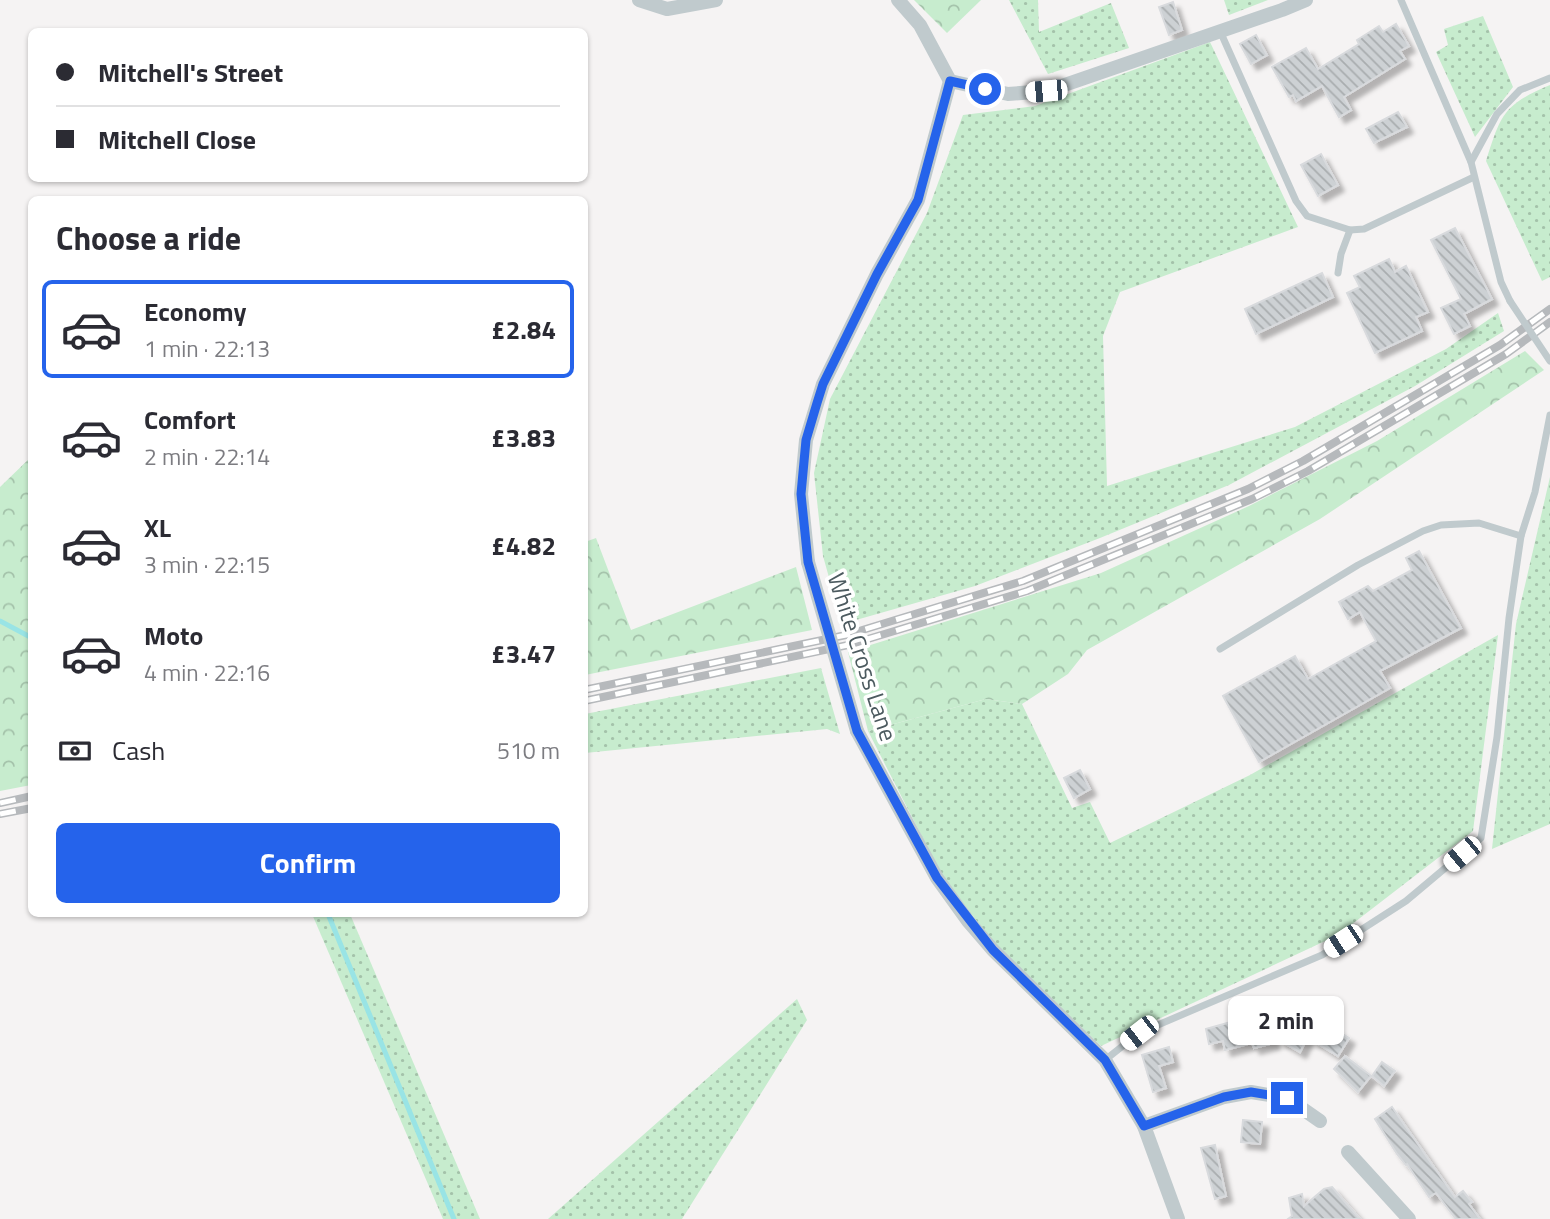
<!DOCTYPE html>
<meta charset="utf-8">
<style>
:root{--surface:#fff;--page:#f2f2f3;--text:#2b2b33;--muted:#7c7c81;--line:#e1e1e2;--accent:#2563eb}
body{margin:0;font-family:"Titillium Web",sans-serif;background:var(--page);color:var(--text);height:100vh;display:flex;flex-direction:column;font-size:26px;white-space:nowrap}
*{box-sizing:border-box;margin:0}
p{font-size:23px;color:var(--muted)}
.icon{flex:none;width:38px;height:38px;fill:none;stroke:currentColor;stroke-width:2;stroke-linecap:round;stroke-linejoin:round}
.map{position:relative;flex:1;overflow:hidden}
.sheet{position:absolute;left:28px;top:196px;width:560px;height:721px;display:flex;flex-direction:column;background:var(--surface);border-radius:10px;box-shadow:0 2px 5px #0004}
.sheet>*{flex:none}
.guide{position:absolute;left:28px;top:28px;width:560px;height:154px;border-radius:10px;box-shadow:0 2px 5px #0004;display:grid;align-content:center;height:154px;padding:0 28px;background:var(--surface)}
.end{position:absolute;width:32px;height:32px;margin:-16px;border:9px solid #2563eb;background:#fff;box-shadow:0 0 0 4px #fff}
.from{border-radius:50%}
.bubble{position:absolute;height:49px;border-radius:10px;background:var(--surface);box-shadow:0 2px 5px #0004;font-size:23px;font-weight:700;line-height:49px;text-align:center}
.car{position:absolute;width:21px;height:42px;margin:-21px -10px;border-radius:9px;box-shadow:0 0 5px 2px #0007;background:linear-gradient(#fff 24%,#345 0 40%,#fff 0 76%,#345 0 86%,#fff 0)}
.guide b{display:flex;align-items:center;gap:24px;height:66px;font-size:26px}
.guide b+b{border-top:2px solid var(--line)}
.guide i{width:18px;height:18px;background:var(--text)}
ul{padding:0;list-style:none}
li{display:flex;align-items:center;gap:21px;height:98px;margin:0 14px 10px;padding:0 14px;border:4px solid transparent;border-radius:10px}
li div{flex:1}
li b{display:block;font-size:26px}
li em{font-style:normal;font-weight:700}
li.active{border-color:var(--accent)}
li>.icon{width:63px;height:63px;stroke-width:1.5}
h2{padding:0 28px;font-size:32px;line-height:84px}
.pay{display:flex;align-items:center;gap:18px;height:77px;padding:0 28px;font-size:26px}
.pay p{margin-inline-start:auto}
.action{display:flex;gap:14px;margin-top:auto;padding:14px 28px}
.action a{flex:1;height:80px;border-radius:10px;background:var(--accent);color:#fff;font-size:28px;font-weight:700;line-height:80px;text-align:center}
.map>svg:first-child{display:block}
.grass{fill:url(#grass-dots)}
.forest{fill:url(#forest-crowns)}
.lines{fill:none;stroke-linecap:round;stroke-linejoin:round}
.stream{stroke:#99e4e5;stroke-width:5}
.building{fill:url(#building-back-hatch);stroke:#d8dadd;stroke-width:2;filter:url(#shadow)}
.service{stroke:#c0cacd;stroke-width:7}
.minor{stroke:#c0cacd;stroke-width:14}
.rail-casing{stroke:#b6b9bc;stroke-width:8}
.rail{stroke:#fff;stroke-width:5;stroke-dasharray:16;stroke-linecap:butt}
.service-bridge{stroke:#c0cacd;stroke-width:7}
.minor-bridge{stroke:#c0cacd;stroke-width:14}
.route{stroke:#2563eb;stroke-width:9}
.labels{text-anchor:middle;stroke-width:7;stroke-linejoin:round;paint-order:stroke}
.street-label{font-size:24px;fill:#4c5a5f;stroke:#fff}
</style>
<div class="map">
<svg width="1550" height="1219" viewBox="0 0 1550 1219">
<defs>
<pattern id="grass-dots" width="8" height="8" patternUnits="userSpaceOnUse" patternTransform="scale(1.75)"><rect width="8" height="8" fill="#c7ecce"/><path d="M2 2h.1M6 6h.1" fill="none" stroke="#a4c2aa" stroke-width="1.8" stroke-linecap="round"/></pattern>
<pattern id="forest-crowns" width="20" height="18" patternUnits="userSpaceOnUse" patternTransform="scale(1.75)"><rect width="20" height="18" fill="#c7ecce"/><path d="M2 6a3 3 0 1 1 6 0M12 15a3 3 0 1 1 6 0" fill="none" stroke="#a4c2aa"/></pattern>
<pattern id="building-back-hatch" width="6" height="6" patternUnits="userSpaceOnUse" patternTransform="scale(1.75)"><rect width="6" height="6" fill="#cdd1d4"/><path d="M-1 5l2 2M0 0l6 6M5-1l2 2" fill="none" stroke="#a9adaf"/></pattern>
<filter id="shadow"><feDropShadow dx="6" dy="6" stdDeviation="2" flood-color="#0004"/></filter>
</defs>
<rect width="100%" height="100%" fill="#f5f3f3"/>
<g class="grass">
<path d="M1009 0H1038L1039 32 1111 3 1129 48 1048 74Z"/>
<path d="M1224 0H1268L1229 15Z"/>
<path d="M1483 16 1513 87 1475 137 1436 52 1448 45 1444 29Z"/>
<path d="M1210 42 1298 227 1120 292 1103 336 1107 486 1295 427 1446 349 1498 313 1504 331 1415 386 1229 485 1100 538 975 586 842 624 823 556 814 473 830 399 927 213 963 115 1035 106Z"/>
<path d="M1550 85V277L1542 281 1486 161C1501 114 1503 105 1550 85Z"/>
<path d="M1550 477V824L1492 849 1516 624Z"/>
<path d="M1498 635 1473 831 1338 935 1101 1046 997 948 940 872 868 731 986 699 1022 704 1072 808 1090 802 1110 843 1250 775Z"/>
<path d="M821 668 840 734 827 729 585 753V714Z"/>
<path d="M312 914H350L480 1219H443Z"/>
<path d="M797 999 807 1020 682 1219H548Z"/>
</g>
<g class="forest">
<path d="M914 0H981L947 33Z"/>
<path d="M1525 351 1544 370 1320 519 1087 650 1068 674 1022 704 986 699 868 731 848 652 1101 573 1249 506 1377 441Z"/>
<path d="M31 457V785L0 791V487Z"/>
<path d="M596 538 631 630 796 567 812 630 585 675V542Z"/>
</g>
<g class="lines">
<g class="stream">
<path d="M0 621 32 638"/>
<path d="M328 914 454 1219"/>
</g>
</g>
<g class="building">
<path d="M1173 2 1182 30 1169 35 1159 7Z"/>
<path d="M1396 24 1409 46 1400 51 1405 59 1344 97 1351 110 1339 117 1322 86 1296 101 1293 95 1289 97 1272 67 1306 48 1318 69 1359 44 1357 40 1379 26 1383 32Z"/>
<path d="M1256 35 1267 55 1251 64 1240 44Z"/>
<path d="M1398 112 1407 127 1374 143 1366 129Z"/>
<path d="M1321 154 1338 185 1318 196 1301 165Z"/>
<path d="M1455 228 1492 299 1464 314 1470 326 1454 334 1441 308 1461 299 1431 240Z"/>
<path d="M1389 259 1395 272 1406 266 1428 312 1416 317 1422 331 1375 353 1347 293 1360 287 1354 276Z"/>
<path d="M1322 273 1333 297 1256 334 1245 309Z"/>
<path d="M1419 551 1461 628 1380 671 1390 688 1259 762 1223 696 1295 656 1308 679 1376 641 1360 612 1348 619 1339 602 1368 586 1373 591 1412 570 1406 558Z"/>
<path d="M1080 770 1090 789 1074 798 1064 778Z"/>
<path d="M1266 1012 1274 1043 1254 1048 1252 1043 1225 1050 1223 1041 1209 1044 1206 1029Z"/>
<path d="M1290 1022 1310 1033 1300 1052 1279 1040Z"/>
<path d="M1324 1022 1349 1038 1338 1056 1312 1040Z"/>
<path d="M1169 1047 1173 1062 1159 1066 1166 1088 1153 1092 1142 1055Z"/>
<path d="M1345 1056 1371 1076 1358 1092 1334 1069Z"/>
<path d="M1382 1062 1395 1071 1384 1086 1372 1076Z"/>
<path d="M1392 1107 1455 1197 1463 1191 1472 1202 1469 1204 1480 1219H1456L1436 1193 1429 1197 1407 1164 1406 1165 1397 1154 1375 1119Z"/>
<path d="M1243 1120 1262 1122 1260 1144 1241 1142Z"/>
<path d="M1215 1145 1226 1196 1215 1199 1201 1148Z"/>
<path d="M1332 1187 1360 1219H1288L1292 1216 1289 1198 1302 1194 1304 1206 1324 1189Z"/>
</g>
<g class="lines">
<g class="service">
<path d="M1401 0 1471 162"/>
<path d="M1220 31 1296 201 1307 216 1350 230 1364 229 1474 177"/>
<path d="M1338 273 1341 254 1350 230"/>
<path d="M1510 301 1501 282 1471 162 1497 114 1520 90 1550 78"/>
<path d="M1220 649 1358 565 1423 531 1441 525 1479 523 1521 536"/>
<path d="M1105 1060 1139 1033 1322 955 1406 901 1481 838 1497 737 1509 618 1521 536 1535 492 1550 415"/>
</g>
<g class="minor">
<path d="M639 0 667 9 716 0"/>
<path d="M898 0 920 25 950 81"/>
<path d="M950 81 1008 94 1047 91 1282 10 1306 0"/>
<path d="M808 562 801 494 806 440 823 384 877 274 918 200 950 81"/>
<path d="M857 731 937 878 968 921 993 950 1105 1060 1144 1126 1178 1219"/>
<path d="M1144 1126 1224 1097 1251 1092 1287 1098 1320 1121"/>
<path d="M1348 1152 1409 1219"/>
</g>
<defs>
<g id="rail">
<path d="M584 690 846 635 1023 581 1248 489 1303 461 1500 345 1550 309"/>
<path d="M584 701 848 645 1027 591 1252 499 1308 471 1506 354 1550 322"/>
<path d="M0 803 32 796"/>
<path d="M0 814 32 808"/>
</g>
</defs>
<use href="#rail" class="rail-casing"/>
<use href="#rail" class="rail"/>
<path class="service-bridge" d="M1510 301 1550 361"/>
<path class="minor-bridge" d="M808 562 857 731"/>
</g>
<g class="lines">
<path class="route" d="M985 89 950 81 918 200 877 274 823 384 817 403 806 440 801 494 808 562 857 731 937 878 993 950 1105 1060 1144 1126 1224 1097 1251 1092 1287 1098"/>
</g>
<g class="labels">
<g class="street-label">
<text transform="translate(862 657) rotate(72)" y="8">White Cross Lane</text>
</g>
</g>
</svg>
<i class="end from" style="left:985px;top:89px"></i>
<i class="end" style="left:1287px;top:1098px"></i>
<div class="bubble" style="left:1228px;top:996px;width:116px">2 min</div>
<i class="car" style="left:1046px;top:91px;rotate:265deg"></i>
<i class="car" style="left:1462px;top:854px;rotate:230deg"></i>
<i class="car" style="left:1343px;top:941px;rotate:237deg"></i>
<i class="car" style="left:1139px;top:1033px;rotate:232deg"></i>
<div class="guide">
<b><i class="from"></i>Mitchell's Street</b>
<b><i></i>Mitchell Close</b>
</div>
<section class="sheet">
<h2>Choose a ride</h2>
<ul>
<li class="active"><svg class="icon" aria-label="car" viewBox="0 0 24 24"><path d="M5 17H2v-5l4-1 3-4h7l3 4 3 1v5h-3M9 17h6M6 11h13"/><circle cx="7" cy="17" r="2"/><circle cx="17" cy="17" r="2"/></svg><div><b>Economy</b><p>1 min · 22:13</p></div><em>£2.84</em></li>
<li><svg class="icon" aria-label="car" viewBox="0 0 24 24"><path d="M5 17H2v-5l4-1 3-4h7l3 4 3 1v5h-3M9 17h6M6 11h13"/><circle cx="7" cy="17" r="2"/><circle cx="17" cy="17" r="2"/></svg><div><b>Comfort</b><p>2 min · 22:14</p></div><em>£3.83</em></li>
<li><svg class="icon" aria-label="car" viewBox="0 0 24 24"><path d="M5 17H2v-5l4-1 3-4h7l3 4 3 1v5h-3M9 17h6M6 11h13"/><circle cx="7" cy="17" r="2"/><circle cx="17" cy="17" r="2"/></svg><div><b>XL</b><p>3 min · 22:15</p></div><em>£4.82</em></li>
<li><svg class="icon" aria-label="car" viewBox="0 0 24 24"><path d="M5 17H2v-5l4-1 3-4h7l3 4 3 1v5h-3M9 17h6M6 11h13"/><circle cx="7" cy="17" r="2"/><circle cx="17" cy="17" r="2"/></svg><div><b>Moto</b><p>4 min · 22:16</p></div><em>£3.47</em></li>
</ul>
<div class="pay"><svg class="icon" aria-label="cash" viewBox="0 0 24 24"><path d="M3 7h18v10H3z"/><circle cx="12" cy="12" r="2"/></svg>Cash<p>510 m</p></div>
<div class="action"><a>Confirm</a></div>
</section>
</div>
